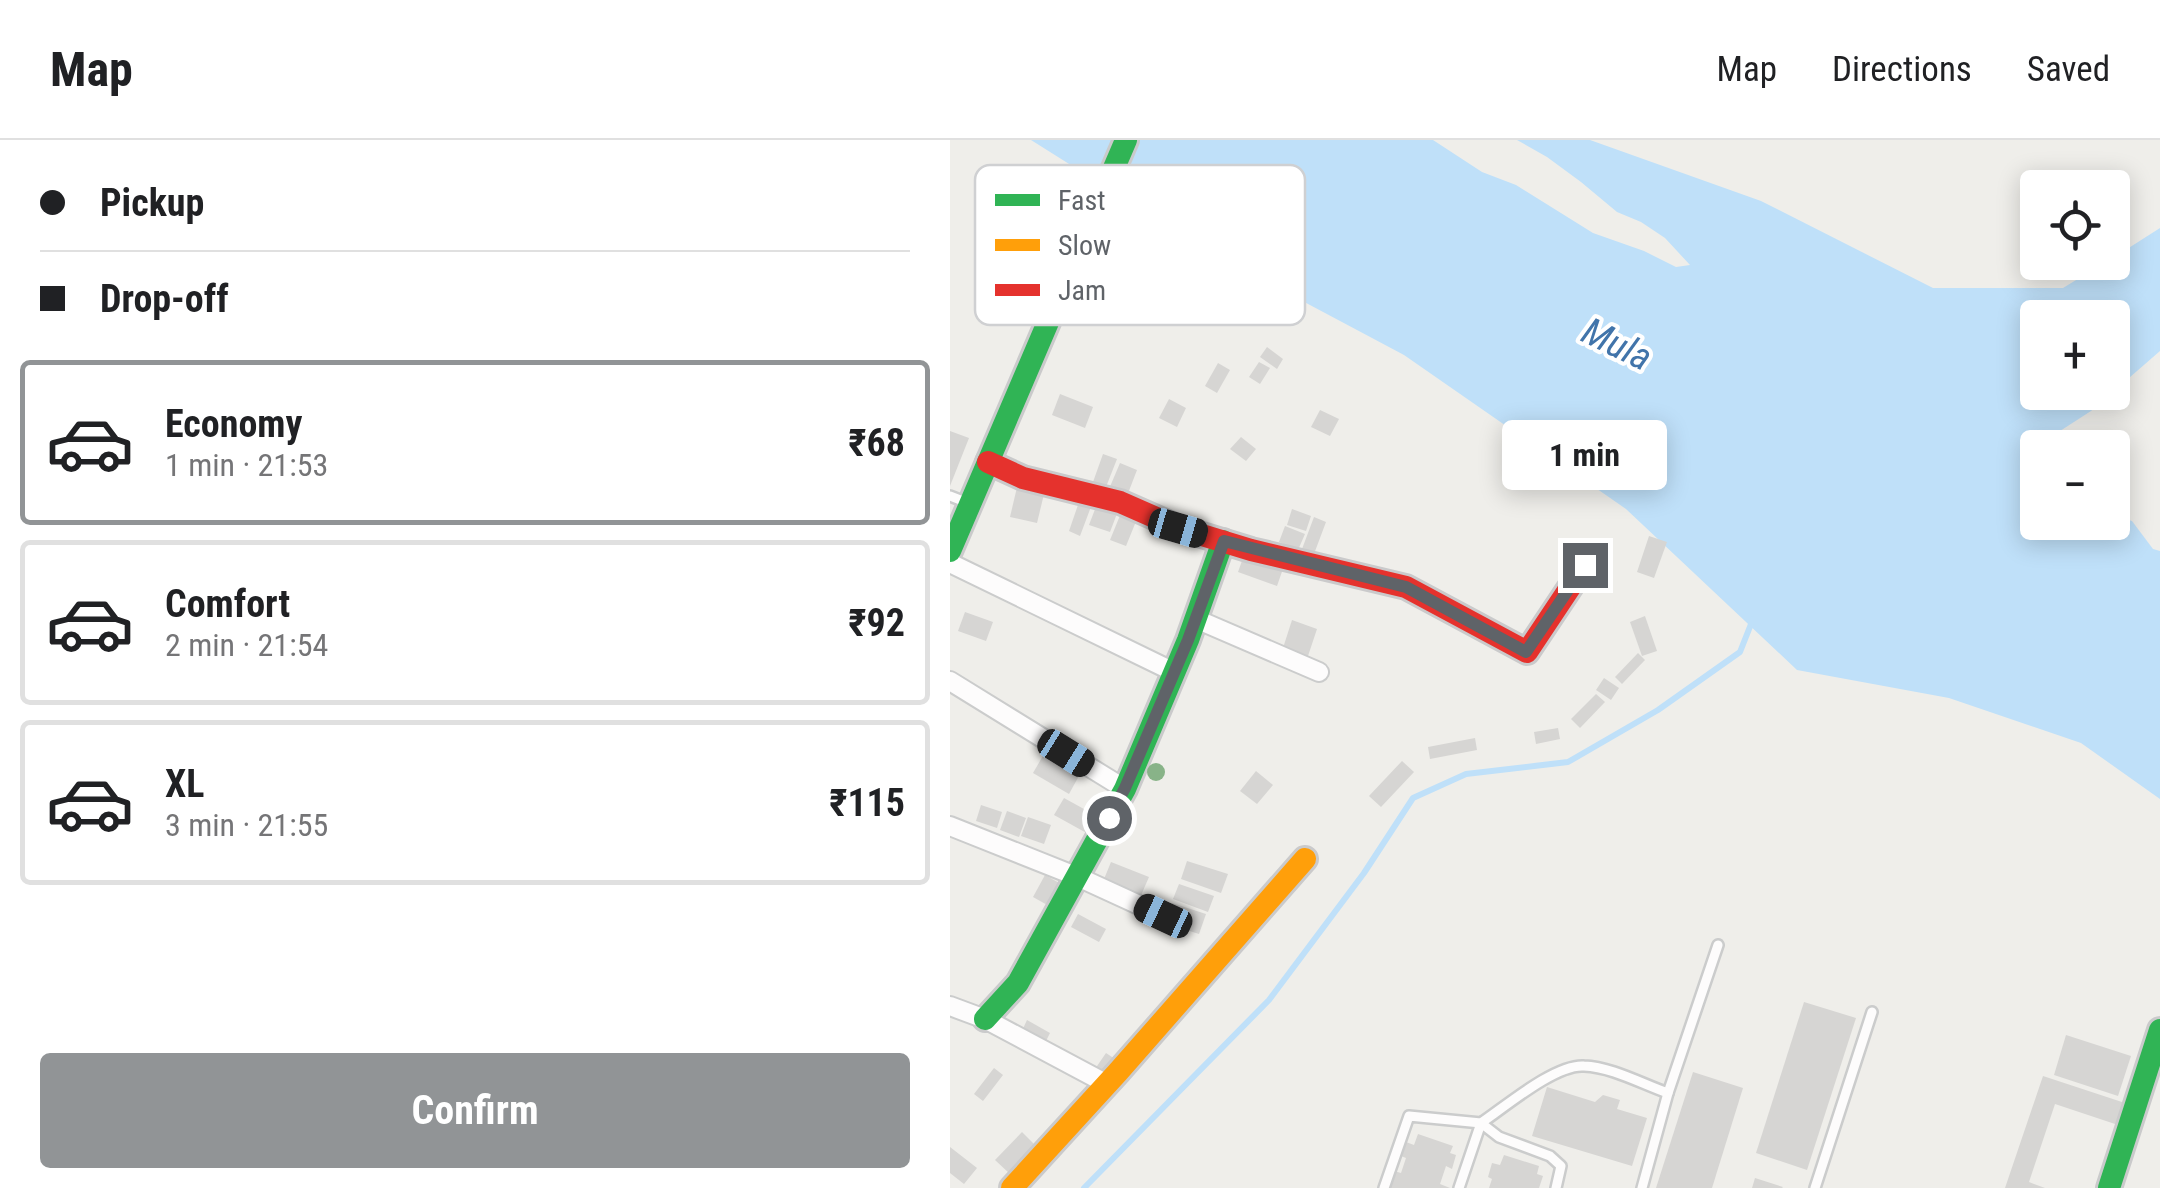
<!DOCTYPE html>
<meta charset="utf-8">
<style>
:root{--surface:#fff;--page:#f6f6f6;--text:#202124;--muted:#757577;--line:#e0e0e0;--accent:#919496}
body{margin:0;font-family:"Roboto Condensed",sans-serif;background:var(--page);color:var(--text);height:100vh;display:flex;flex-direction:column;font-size:38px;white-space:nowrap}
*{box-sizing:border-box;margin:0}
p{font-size:32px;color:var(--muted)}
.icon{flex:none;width:55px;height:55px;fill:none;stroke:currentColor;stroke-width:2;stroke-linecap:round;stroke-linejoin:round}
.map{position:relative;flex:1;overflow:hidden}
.sheet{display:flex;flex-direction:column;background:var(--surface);width:950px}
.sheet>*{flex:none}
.guide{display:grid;align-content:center;height:220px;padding:0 40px;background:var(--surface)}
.controls{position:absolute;left:1070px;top:30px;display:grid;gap:20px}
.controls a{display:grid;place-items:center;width:110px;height:110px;border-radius:10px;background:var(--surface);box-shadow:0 5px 25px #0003;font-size:50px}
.end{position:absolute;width:45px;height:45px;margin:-22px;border:12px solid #5f6368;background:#fff;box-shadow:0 0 0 5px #fff}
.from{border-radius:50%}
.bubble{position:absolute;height:70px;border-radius:10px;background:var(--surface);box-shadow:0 5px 25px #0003;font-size:32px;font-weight:700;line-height:70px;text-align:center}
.car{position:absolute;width:30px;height:60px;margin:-30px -15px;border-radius:12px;box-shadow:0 0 8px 2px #0007;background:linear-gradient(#222 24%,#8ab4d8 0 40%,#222 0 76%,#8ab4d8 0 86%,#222 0)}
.guide b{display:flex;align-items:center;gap:35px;height:95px;font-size:38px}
.guide b+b{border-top:2px solid var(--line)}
.guide i{width:25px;height:25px;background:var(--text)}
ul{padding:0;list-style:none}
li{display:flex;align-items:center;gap:30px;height:165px;margin:0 20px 15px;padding:0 20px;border:5px solid var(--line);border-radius:10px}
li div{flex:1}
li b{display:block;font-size:38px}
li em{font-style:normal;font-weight:700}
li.active{border-color:var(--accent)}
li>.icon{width:90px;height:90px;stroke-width:1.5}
.cta{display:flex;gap:20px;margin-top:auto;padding:20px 40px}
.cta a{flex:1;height:115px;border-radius:10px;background:var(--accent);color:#fff;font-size:40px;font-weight:700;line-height:115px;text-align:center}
header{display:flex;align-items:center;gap:60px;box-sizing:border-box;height:140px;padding:0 50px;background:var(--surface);border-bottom:2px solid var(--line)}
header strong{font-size:48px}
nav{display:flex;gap:55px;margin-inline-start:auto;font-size:35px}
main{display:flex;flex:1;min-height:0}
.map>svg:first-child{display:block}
.water{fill:#bfe0f9;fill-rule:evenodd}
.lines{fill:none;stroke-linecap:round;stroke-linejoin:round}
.stream{stroke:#bfe0f9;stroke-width:6}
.building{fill:#d6d5d3}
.lane-casing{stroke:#cbcccc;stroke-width:14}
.street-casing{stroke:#cbcccc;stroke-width:22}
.fast-casing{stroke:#cacacb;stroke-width:28}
.slow-casing{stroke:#cacacb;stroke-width:28}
.jam-casing{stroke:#cacacb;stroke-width:28}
.lane{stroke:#fdfcfc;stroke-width:9}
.street{stroke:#fdfcfc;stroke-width:18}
.fast{stroke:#30b455;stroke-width:22}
.slow{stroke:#ff9f0a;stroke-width:22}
.jam{stroke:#e5322d;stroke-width:22}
.tree{fill:#88b388}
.route{stroke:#5f6368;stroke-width:12}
.labels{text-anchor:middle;stroke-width:8;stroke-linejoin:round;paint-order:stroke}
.water-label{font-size:38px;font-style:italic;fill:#4174aa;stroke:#fff}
.key{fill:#fff;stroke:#cfd0d2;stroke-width:2.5}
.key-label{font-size:28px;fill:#5f6368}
</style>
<header>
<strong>Map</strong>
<nav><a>Map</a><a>Directions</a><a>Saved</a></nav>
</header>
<main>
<section class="sheet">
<div class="guide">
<b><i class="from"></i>Pickup</b>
<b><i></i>Drop-off</b>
</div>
<ul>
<li class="active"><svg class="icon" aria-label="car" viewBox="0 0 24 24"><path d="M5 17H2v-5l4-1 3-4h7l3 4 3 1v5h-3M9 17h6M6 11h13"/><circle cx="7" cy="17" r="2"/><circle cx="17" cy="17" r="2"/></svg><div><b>Economy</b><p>1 min · 21:53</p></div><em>₹68</em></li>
<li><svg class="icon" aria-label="car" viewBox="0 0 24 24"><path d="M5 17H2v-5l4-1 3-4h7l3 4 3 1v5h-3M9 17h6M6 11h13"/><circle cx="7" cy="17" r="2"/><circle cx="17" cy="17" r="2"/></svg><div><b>Comfort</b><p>2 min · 21:54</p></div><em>₹92</em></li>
<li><svg class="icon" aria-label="car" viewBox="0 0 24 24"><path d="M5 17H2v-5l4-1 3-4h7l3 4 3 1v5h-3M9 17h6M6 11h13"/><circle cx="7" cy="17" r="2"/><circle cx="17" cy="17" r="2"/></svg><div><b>XL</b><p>3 min · 21:55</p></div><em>₹115</em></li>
</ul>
<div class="cta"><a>Confirm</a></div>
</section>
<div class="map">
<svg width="1210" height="1048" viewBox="0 0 1210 1048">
<rect width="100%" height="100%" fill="#efeeea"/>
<path class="water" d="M81 0H483L532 32 566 45 643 93 694 111 726 127 740 125 715 98 691 82 667 72 631 42 597 17 567 0H640L811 61 983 148H1113L1154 123 1162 122 1163 118 1210 88V211L1141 271 1110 291 1107 307 1088 308V382H1162L1163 375 1182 381 1203 409 1210 411V659L1131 603 999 558 847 530 676 369 454 215 251 107ZM1088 178H1162V252H1088Z"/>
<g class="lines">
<path class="stream" d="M134 1048 319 860 414 733 463 658 516 634 618 622 708 570 790 512 803 479"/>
</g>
<g class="building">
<path d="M317 207 333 219 327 229 310 217Z"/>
<path d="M309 222 320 228 310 244 299 237Z"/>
<path d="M268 223 280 230 267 253 255 246Z"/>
<path d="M110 254 143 267 135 288 102 275Z"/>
<path d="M219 259 236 268 227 287 209 278Z"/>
<path d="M370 270 389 279 380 296 361 287Z"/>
<path d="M0 291 19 298 0 346Z"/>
<path d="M291 297 306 309 296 321 280 309Z"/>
<path d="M153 314 167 319 156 347 143 342Z"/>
<path d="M170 323 187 330 177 356 159 349Z"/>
<path d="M68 343 95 350 87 383 60 377Z"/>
<path d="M130 359 142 364 130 396 119 391Z"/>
<path d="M147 364 168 371 160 392 139 385Z"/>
<path d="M342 369 361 376 356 391 337 385Z"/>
<path d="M171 373 187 379 176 406 160 400Z"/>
<path d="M364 377 376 382 364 414 352 409Z"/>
<path d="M335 386 355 394 348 410 329 402Z"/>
<path d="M699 396 717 402 704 438 687 432Z"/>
<path d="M293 418 320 428 323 419 335 423 327 446 288 432Z"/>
<path d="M15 472 43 482 36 501 8 491Z"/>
<path d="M695 476 707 511 692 516 680 482Z"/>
<path d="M342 480 367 489 358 516 333 508Z"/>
<path d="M688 513 695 520 672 544 665 537Z"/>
<path d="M654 538 669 548 661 560 646 550Z"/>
<path d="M646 554 655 562 630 588 621 579Z"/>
<path d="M608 588 610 599 586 604 584 592Z"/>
<path d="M525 598 527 610 480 619 478 607Z"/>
<path d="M94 614 130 634 119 654 83 633Z"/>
<path d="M452 621 464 632 431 667 419 656Z"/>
<path d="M306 631 323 645 307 664 290 651Z"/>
<path d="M114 658 152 679 142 696 104 675Z"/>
<path d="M31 665 52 672 47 688 26 681Z"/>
<path d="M57 671 76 678 69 697 50 690Z"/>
<path d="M78 677 101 685 94 704 71 696Z"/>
<path d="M237 721 278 734 271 753 231 739Z"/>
<path d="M161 722 199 737 189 760 152 744Z"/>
<path d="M95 735 111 744 99 766 83 757Z"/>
<path d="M229 744 264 756 258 772 223 759Z"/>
<path d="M222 763 256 774 249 794 215 783Z"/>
<path d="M128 774 156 789 149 802 121 787Z"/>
<path d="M854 862 906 878 857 1030 806 1013Z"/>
<path d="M77 880 100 893 93 907 70 895Z"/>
<path d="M1116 895 1181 916 1168 956 1104 935Z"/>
<path d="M156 913 168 921 157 937 145 929Z"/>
<path d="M44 928 53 935 33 961 24 954Z"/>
<path d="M743 932 793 948 762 1048H706Z"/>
<path d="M1093 936 1175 963 1168 985 1105 964 1079 1042 1095 1048H1055Z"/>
<path d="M597 947 645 962 653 955 670 960 667 969 697 978 682 1026 582 996Z"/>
<path d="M72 992 87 1007 60 1034 45 1020Z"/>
<path d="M468 994 503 1006 500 1013 506 1015 502 1029 496 1026 490 1044 500 1048H439L444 1031 451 1033 456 1018 451 1016 456 1002 464 1005Z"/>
<path d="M0 1007 27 1028 14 1044 0 1033Z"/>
<path d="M554 1015 589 1026 587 1034 593 1036 589 1048H539L542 1039 538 1037 542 1023 550 1025Z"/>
<path d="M805 1038 833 1047 832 1048H802Z"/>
</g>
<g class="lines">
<defs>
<g id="lane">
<path d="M0 356 18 363"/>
<path d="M434 1048 459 976 531 983C555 967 605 924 634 926 662 927 692 944 718 953"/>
<path d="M509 1048 531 983 549 997 600 1016 611 1026 606 1048"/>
<path d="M692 1048 718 953 768 805"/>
<path d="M865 1048 922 872"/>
</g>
<g id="street">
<path d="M0 423 224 532"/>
<path d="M246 479 369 532"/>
<path d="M0 541 175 649"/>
<path d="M0 686 128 737 213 776"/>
<path d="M0 866 35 879 157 944"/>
</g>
<g id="fast">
<path d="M0 411 176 0"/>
<path d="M35 879 68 843 175 649 238 500 273 401"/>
<path d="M1159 1048 1210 890"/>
</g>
<path id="slow" d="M62 1048 168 932 355 719"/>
<path id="jam" d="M38 322 73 338 170 362 229 388 301 410 456 447 577 512 635 425"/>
</defs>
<use href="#lane" class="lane-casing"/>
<use href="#street" class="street-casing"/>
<use href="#fast" class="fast-casing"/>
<use href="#slow" class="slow-casing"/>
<use href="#jam" class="jam-casing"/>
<use href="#lane" class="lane"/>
<use href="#street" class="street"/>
<use href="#fast" class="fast"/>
<use href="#slow" class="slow"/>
<use href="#jam" class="jam"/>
</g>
<circle class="tree" cx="206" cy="632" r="9"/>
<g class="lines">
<path class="route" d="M159 678 175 648 238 500 274 401 456 447 576 512 635 425"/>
</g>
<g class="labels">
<g class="water-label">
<text transform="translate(667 204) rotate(26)" y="13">Mula</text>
</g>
</g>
<rect x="25" y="25" width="330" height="160" rx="15" class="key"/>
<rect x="45" y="54" width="45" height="12" fill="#30b455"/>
<rect x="45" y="99" width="45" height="12" fill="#ff9f0a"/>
<rect x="45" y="144" width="45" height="12" fill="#e5322d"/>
<g class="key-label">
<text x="108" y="70">Fast</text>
<text x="108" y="115">Slow</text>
<text x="108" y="160">Jam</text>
</g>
</svg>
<div class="controls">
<a><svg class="icon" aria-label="locate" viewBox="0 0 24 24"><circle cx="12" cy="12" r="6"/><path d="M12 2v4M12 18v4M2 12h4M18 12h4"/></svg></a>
<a>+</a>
<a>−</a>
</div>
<i class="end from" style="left:159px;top:678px"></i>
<i class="end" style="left:635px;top:425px"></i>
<div class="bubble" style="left:552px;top:280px;width:165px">1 min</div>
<i class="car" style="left:228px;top:388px;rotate:106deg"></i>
<i class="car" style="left:116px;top:613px;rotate:122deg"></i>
<i class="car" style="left:213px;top:776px;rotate:295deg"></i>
</div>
</main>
